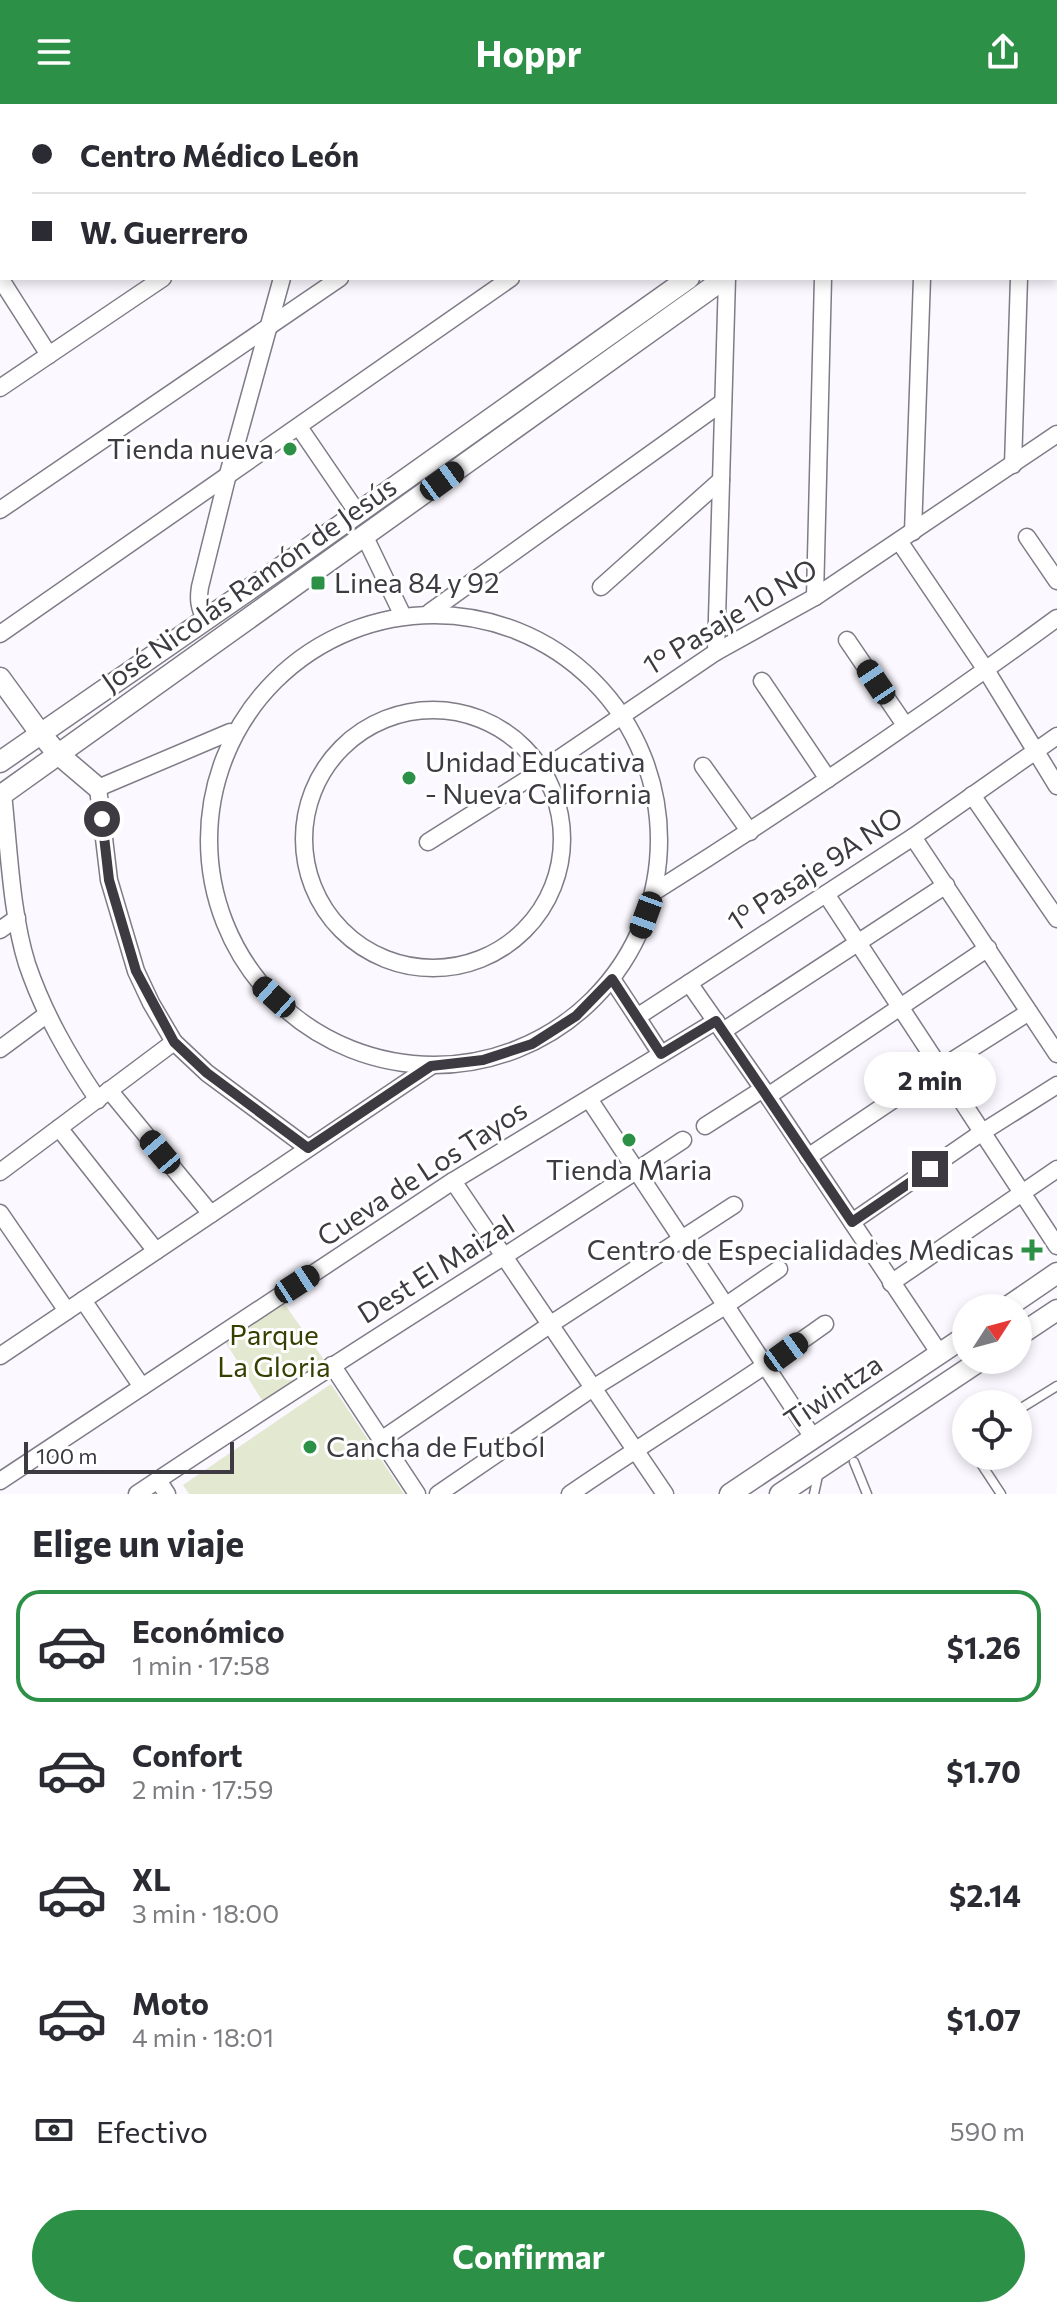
<!DOCTYPE html>
<html lang="es">
<meta charset="utf-8">
<style>
:root{--surface:#fff;--page:#f7f7f7;--text:#2b2b33;--muted:#7c7c81;--line:#e1e1e2;--accent:#2c9146}
body{margin:0;font-family:Commissioner,sans-serif;background:var(--page);color:var(--text);height:100vh;display:flex;flex-direction:column;font-size:30px;white-space:nowrap}
*{box-sizing:border-box;margin:0}
p{font-size:26px;color:var(--muted)}
.icon{flex:none;width:44px;height:44px;fill:none;stroke:currentColor;stroke-width:2;stroke-linecap:round;stroke-linejoin:round}
.map{position:relative;height:1390px;overflow:hidden}
.sheet{display:flex;flex-direction:column;background:var(--surface);flex:1}
.sheet>*{flex:none}
.hud{position:absolute;left:0px;top:0px;width:1058px;height:176px;box-shadow:0 4px 12px #0003;display:grid;align-content:center;height:176px;padding:0 32px;background:var(--surface)}
.needle{width:52px;rotate:54deg}
.buttons{position:absolute;left:952px;top:1190px;display:grid;gap:16px}
.buttons a{display:grid;place-items:center;width:80px;height:80px;border-radius:50%;background:var(--surface);box-shadow:0 4px 12px #0003;font-size:40px}
.scale{position:absolute;left:24px;bottom:20px;width:210px;box-sizing:border-box;padding-left:8px;border:4px solid #3d3b41;border-top:0;font-size:22px;line-height:28px;white-space:nowrap;color:#3d3b41;-webkit-text-stroke:6px #fff;paint-order:stroke}
.end{position:absolute;width:36px;height:36px;margin:-18px;border:10px solid #3d3b41;background:#fff;box-shadow:0 0 0 4px #fff}
.from{border-radius:50%}
.bubble{position:absolute;height:56px;border-radius:28px;background:var(--surface);box-shadow:0 4px 12px #0003;font-size:26px;font-weight:700;line-height:56px;text-align:center}
.car{position:absolute;width:24px;height:48px;margin:-24px -12px;border-radius:10px;box-shadow:0 0 6px 2px #0007;background:linear-gradient(#222 24%,#8ab4d8 0 40%,#222 0 76%,#8ab4d8 0 86%,#222 0)}
.hud b{display:flex;align-items:center;gap:28px;height:76px;font-size:30px}
.hud b+b{border-top:2px solid var(--line)}
.hud i{width:20px;height:20px;background:var(--text)}
ul{padding:0;list-style:none}
li{display:flex;align-items:center;gap:24px;height:112px;margin:0 16px 12px;padding:0 16px;border:4px solid transparent;border-radius:24px}
li div{flex:1}
li b{display:block;font-size:30px}
li em{font-style:normal;font-weight:700}
li.on{border-color:var(--accent)}
li>.icon{width:72px;height:72px;stroke-width:1.5}
h2{padding:0 32px;font-size:36px;line-height:96px}
.pay{display:flex;align-items:center;gap:20px;height:88px;padding:0 32px;font-size:30px}
.pay p{margin-inline-start:auto}
.button{display:flex;gap:16px;margin-top:auto;padding:16px 32px}
.button a{flex:1;height:92px;border-radius:48px;background:var(--accent);color:#fff;font-size:32px;font-weight:700;line-height:92px;text-align:center}
header{display:flex;justify-content:space-between;align-items:center;height:104px;padding:0 32px;background:var(--accent);color:#fff;font-size:36px;font-weight:700}
.map>svg:first-child{display:block}
.green{fill:#e3e8d1}
.lines{fill:none;stroke-linecap:round;stroke-linejoin:round}
.service-casing{stroke:#7f7b87;stroke-width:11}
.minor-casing{stroke:#7f7b87;stroke-width:19}
.tertiary-casing{stroke:#7f7b87;stroke-width:23}
.service{stroke:#fff;stroke-width:8}
.minor{stroke:#fff;stroke-width:16}
.tertiary{stroke:#fff;stroke-width:20}
.route{stroke:#3d3b41;stroke-width:10}
.poi-dot{fill:#2c9146;stroke:#fff;stroke-width:3}
.labels{text-anchor:middle;stroke-width:6;stroke-linejoin:round;paint-order:stroke}
.poi-label{font-size:28px;fill:#3d3b41;stroke:#fff;text-anchor:start}
.street-label{font-size:28px;fill:#3d3b41;stroke:#fff}
.park-label{font-size:28px;fill:#363e00;stroke:#fff}
</style>
<header><svg class="icon" aria-label="menu" viewBox="0 0 24 24"><path d="M4 6h16M4 12h16M4 18h16"/></svg>Hoppr<svg class="icon" aria-label="share" viewBox="0 0 24 24"><path d="M12 15V3M7 8l5-5 5 5M5 13v7h14v-7"/></svg></header>
<div class="map">
<svg width="1057" height="1390" viewBox="0 0 1057 1390">
<rect width="100%" height="100%" fill="#fbf9ff"/>
<g class="green">
<path d="M283 1198 327 1260 265 1301 224 1236Z"/>
<path d="M331 1280 404 1390H189L183 1381Z"/>
</g>
<g class="lines">
<defs>
<g id="service">
<path d="M1018 1306 1057 1282"/>
<path d="M976 1352 1001 1390"/>
<path d="M854 1358 867 1390"/>
<path d="M814 1390 819 1367"/>
</g>
<g id="minor">
<path d="M671 0 673 2"/>
<path d="M4 2 7 0"/>
<path d="M327 2V0"/>
<path d="M416 2 419 0"/>
<path d="M586 2 589 0"/>
<path d="M756 2 759 0"/>
<path d="M1025 2V0"/>
<path d="M1056 126 1057 127"/>
<path d="M0 174 49 251"/>
<path d="M0 284 163 174"/>
<path d="M299 323 357 408"/>
<path d="M1013 361 1019 174"/>
<path d="M0 406 340 174"/>
<path d="M913 428 922 174"/>
<path d="M365 433 403 512"/>
<path d="M1027 433 1057 477"/>
<path d="M899 437 986 566 1057 682"/>
<path d="M601 483 721 376"/>
<path d="M815 493 823 174"/>
<path d="M430 508 723 298"/>
<circle cx="434" cy="736" r="225"/>
<path d="M205 515C199 503 198 495 200 483L228 370 282 174"/>
<path d="M0 530 511 174"/>
<path d="M847 536 905 621"/>
<path d="M716 548 727 174"/>
<path d="M762 577 828 675"/>
<circle cx="433" cy="735" r="129"/>
<path d="M230 628 98 684 109 776 136 867 151 899 174 938 207 969 308 1044"/>
<path d="M703 662 750 728"/>
<path d="M3 690C9 744 11 809 27 860 44 910 69 953 98 996"/>
<path d="M972 691 1057 815"/>
<path d="M913 733 1057 950"/>
<path d="M428 738 542 666 716 548 815 493 1057 330"/>
<path d="M654 788C791 702 926 610 1057 514"/>
<path d="M826 790 1057 1142"/>
<path d="M0 826 17 814"/>
<path d="M612 875 637 913 913 733 1057 632"/>
<path d="M689 879 763 985 940 1250"/>
<path d="M637 913 661 950"/>
<path d="M723 927 946 781"/>
<path d="M0 945 46 911"/>
<path d="M109 986 211 1110"/>
<path d="M768 992 988 844"/>
<path d="M589 995 814 1335"/>
<path d="M705 1022 763 985"/>
<path d="M59 1024 156 1147"/>
<path d="M808 1053 939 965 1029 908"/>
<path d="M0 1068 174 938"/>
<path d="M453 1077 665 1390"/>
<path d="M0 1109 67 1207"/>
<path d="M852 1118 981 1029 1057 981"/>
<path d="M891 1179 1057 1065"/>
<path d="M83 1196 142 1283"/>
<path d="M0 1252 431 962"/>
<path d="M332 1261 417 1390"/>
<path d="M381 1336 551 1220 734 1101"/>
<path d="M158 1376 167 1390"/>
<path d="M0 1377 453 1077 716 917"/>
<path d="M137 1390C317 1269 502 1156 683 1036"/>
<path d="M438 1390 593 1284 725 1202 779 1165"/>
<path d="M570 1390C654 1332 742 1280 825 1220"/>
</g>
<g id="tertiary">
<path d="M186 2 189 0"/>
<path d="M932 2 935 0"/>
<path d="M961 2 964 0"/>
<path d="M0 128 2 127"/>
<path d="M0 574 40 629 58 650 98 684"/>
<path d="M0 658 286 460 689 174"/>
<path d="M0 692 725 174"/>
<path d="M1006 1204 1057 1169"/>
<path d="M1018 1232 1057 1206"/>
<path d="M730 1390 966 1232"/>
<path d="M780 1390 981 1256"/>
</g>
</defs>
<use href="#service" class="service-casing"/>
<use href="#minor" class="minor-casing"/>
<use href="#tertiary" class="tertiary-casing"/>
<use href="#service" class="service"/>
<use href="#minor" class="minor"/>
<use href="#tertiary" class="tertiary"/>
</g>
<g class="lines">
<path class="route" d="M102 715 109 776 136 867 174 938 207 969 308 1044 431 962 483 956 532 940 576 912 612 875 661 950 716 917 852 1118 930 1065"/>
</g>
<g class="poi-dot">
<circle cx="290" cy="345" r="8"/>
<rect x="310" y="471" width="16" height="16" rx="4"/>
<circle cx="409" cy="674" r="8"/>
<circle cx="629" cy="1036" r="8"/>
<path d="M1028 1134h8v8h8v8h-8v8h-8v-8h-8v-8h8z"/>
<circle cx="310" cy="1343" r="8"/>
</g>
<g class="labels">
<g class="poi-label">
<text x="274" y="355" text-anchor="end">Tienda nueva</text>
<text x="334" y="489">Linea 84 y 92</text>
<text x="425" y="668">Unidad Educativa<tspan x="425" dy="32">- Nueva California</tspan></text>
<text x="629" y="1076" text-anchor="middle">Tienda Maria</text>
<text x="1014" y="1156" text-anchor="end">Centro de Especialidades Medicas</text>
<text x="326" y="1353">Cancha de Futbol</text>
</g>
<g class="street-label">
<text transform="translate(249 480) rotate(-35)" y="10">José Nicolás Ramón de Jesús</text>
<text transform="translate(730 513) rotate(-31)" y="10">1° Pasaje 10 NO</text>
<text transform="translate(815 765) rotate(-33)" y="10">1º Pasaje 9A NO</text>
<text transform="translate(422 1069) rotate(-33)" y="10">Cueva de Los Tayos</text>
<text transform="translate(436 1165) rotate(-32)" y="10">Dest El Maizal</text>
<text transform="translate(833 1288) rotate(-34)" y="10">Tiwintza</text>
</g>
<g class="park-label">
<text x="274" y="1241">Parque<tspan x="274" dy="32">La Gloria</tspan></text>
</g>
</g>
</svg>
<div class="buttons">
<a><svg class="needle" viewBox="-14 -14 28 28"><path d="M0-13l5 13h-10z" fill="#e53935"/><path d="M0 13l5-13h-10z" fill="#7c7c81"/></svg></a>
<a><svg class="icon" aria-label="locate" viewBox="0 0 24 24"><circle cx="12" cy="12" r="6"/><path d="M12 2v4M12 18v4M2 12h4M18 12h4"/></svg></a>
</div>
<div class="scale">100 m</div>
<i class="end from" style="left:102px;top:715px"></i>
<i class="end" style="left:930px;top:1065px"></i>
<div class="bubble" style="left:864px;top:948px;width:132px">2 min</div>
<i class="car" style="left:442px;top:377px;rotate:54deg"></i>
<i class="car" style="left:876px;top:578px;rotate:326deg"></i>
<i class="car" style="left:646px;top:811px;rotate:200deg"></i>
<i class="car" style="left:274px;top:893px;rotate:312deg"></i>
<i class="car" style="left:160px;top:1048px;rotate:320deg"></i>
<i class="car" style="left:297px;top:1180px;rotate:57deg"></i>
<i class="car" style="left:786px;top:1248px;rotate:54deg"></i>
<div class="hud">
<b><i class="from"></i>Centro Médico León</b>
<b><i></i>W. Guerrero</b>
</div>
</div>
<section class="sheet">
<h2>Elige un viaje</h2>
<ul>
<li class="on"><svg class="icon" aria-label="car" viewBox="0 0 24 24"><path d="M5 17H2v-5l4-1 3-4h7l3 4 3 1v5h-3M9 17h6M6 11h13"/><circle cx="7" cy="17" r="2"/><circle cx="17" cy="17" r="2"/></svg><div><b>Económico</b><p>1 min · 17:58</p></div><em>$1.26</em></li>
<li><svg class="icon" aria-label="car" viewBox="0 0 24 24"><path d="M5 17H2v-5l4-1 3-4h7l3 4 3 1v5h-3M9 17h6M6 11h13"/><circle cx="7" cy="17" r="2"/><circle cx="17" cy="17" r="2"/></svg><div><b>Confort</b><p>2 min · 17:59</p></div><em>$1.70</em></li>
<li><svg class="icon" aria-label="car" viewBox="0 0 24 24"><path d="M5 17H2v-5l4-1 3-4h7l3 4 3 1v5h-3M9 17h6M6 11h13"/><circle cx="7" cy="17" r="2"/><circle cx="17" cy="17" r="2"/></svg><div><b>XL</b><p>3 min · 18:00</p></div><em>$2.14</em></li>
<li><svg class="icon" aria-label="car" viewBox="0 0 24 24"><path d="M5 17H2v-5l4-1 3-4h7l3 4 3 1v5h-3M9 17h6M6 11h13"/><circle cx="7" cy="17" r="2"/><circle cx="17" cy="17" r="2"/></svg><div><b>Moto</b><p>4 min · 18:01</p></div><em>$1.07</em></li>
</ul>
<div class="pay"><svg class="icon" aria-label="cash" viewBox="0 0 24 24"><path d="M3 7h18v10H3z"/><circle cx="12" cy="12" r="2"/></svg>Efectivo<p>590 m</p></div>
<div class="button"><a>Confirmar</a></div>
</section>
